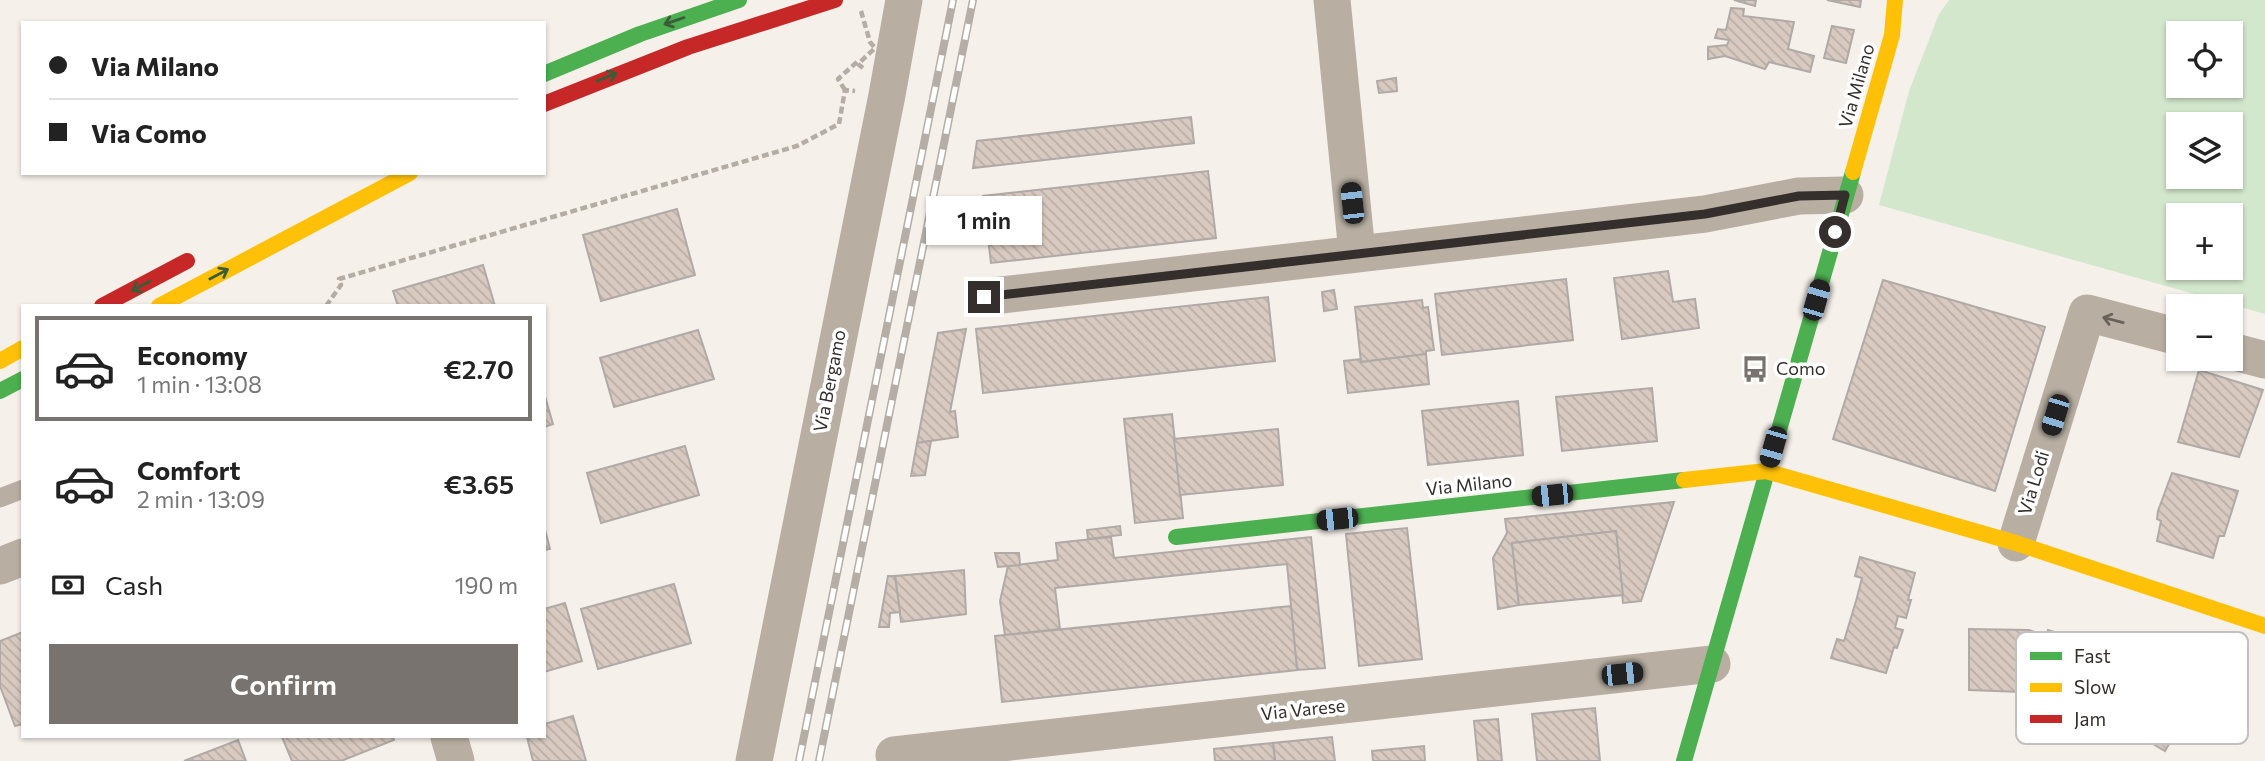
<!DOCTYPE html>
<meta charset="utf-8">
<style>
:root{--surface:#fff;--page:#f6f6f6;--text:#222;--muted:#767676;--line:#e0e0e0;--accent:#78736f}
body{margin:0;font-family:Commissioner,sans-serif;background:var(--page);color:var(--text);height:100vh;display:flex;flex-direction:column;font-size:26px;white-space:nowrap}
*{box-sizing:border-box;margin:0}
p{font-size:23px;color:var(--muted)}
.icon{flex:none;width:38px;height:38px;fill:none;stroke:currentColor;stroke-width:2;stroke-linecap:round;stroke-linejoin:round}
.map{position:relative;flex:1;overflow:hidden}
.panel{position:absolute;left:21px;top:304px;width:525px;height:434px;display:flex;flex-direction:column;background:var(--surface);border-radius:0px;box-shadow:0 2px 5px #0004}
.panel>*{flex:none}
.guide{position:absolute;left:21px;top:21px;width:525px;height:154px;border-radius:0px;box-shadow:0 2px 5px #0004;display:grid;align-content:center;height:154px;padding:0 28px;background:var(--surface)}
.tools{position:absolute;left:2166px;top:21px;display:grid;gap:14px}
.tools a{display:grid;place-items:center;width:77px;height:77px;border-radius:0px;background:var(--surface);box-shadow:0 2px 5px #0004;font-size:35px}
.end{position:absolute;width:32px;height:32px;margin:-16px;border:9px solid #342f2c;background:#fff;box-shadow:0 0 0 4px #fff}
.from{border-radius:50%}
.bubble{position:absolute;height:49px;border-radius:0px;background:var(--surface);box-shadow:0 2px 5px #0004;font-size:23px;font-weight:600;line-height:49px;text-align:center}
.car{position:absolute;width:21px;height:42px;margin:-21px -10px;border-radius:9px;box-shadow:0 0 5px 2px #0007;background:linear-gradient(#222 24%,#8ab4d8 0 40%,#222 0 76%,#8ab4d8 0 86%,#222 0)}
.guide b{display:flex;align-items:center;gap:24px;height:66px;font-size:26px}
.guide b+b{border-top:2px solid var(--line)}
.guide i{width:18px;height:18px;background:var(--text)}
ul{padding:12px 0 0;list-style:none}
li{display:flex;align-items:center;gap:21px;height:105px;margin:0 14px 10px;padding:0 14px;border:4px solid transparent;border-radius:0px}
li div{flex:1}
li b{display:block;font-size:26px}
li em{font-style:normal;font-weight:600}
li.on{border-color:var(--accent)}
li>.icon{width:63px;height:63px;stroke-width:1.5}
.pay{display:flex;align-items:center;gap:18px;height:77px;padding:0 28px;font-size:26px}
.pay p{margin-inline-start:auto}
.primary-button{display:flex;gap:14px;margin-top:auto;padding:14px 28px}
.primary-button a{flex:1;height:80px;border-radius:0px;background:var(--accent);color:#fff;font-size:28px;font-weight:600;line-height:80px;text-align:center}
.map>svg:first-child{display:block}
.green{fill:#d2e7cc;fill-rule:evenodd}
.building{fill:url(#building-back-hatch);stroke:#afaaa7;stroke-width:2}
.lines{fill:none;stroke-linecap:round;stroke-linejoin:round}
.path{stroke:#b4ada4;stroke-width:4.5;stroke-dasharray:7 3.5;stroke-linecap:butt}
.lane{stroke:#b8afa2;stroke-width:19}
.street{stroke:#b8afa2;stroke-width:37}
.fast{stroke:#4caf50;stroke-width:16}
.slow{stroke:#ffc107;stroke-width:16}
.jam{stroke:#c62828;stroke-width:16}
.rail-casing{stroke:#b4aea6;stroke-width:8}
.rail{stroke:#fff;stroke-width:5;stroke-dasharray:16;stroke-linecap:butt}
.path-bridge{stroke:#b4ada4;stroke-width:4.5;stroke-dasharray:7 3.5;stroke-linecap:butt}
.oneway{stroke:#3c5c39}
.oneway2{stroke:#69625b}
.route{stroke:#342f2c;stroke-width:9}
.labels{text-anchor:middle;stroke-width:7;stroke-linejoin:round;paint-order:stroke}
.street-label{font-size:18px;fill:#342f2c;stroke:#fff}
.poi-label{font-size:18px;fill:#342f2c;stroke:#fff;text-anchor:start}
.key{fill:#fff;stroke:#c2c1c0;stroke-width:2}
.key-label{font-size:19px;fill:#342f2c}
</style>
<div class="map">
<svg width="2265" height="761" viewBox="0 0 2265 761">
<defs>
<pattern id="building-back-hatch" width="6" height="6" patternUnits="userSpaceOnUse" patternTransform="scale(1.75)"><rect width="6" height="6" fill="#d8cac0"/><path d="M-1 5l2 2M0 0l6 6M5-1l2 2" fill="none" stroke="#baaea5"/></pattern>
</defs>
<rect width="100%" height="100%" fill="#f6f0eb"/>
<path class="green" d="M1949 0H2265V314L1879 205 1909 91 1939 14ZM2179 33H2231V86H2179ZM2179 124H2231V177H2179ZM2179 215H2231V268H2179Z"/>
<g class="building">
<path d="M1734 0H1756L1755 6Z"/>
<path d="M1827 0H1861L1860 7Z"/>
<path d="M1731 8 1744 9 1743 16 1794 22 1788 49 1814 56 1810 72 1769 62 1765 69 1725 56 1708 59V47L1727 45 1729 40 1715 38 1718 29 1726 30Z"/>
<path d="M1832 26 1854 30 1846 63 1824 58Z"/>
<path d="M1396 78 1397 91 1379 93 1377 81Z"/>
<path d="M1191 117 1194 143 973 168 977 141Z"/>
<path d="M1208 171 1216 238 991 263 983 196Z"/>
<path d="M677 209 695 275 601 301 583 235Z"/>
<path d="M483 265 495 306H398L393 291Z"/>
<path d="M1668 271 1673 302 1695 299 1699 328 1622 339 1614 278Z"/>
<path d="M1566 279 1573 340 1442 355 1435 294Z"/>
<path d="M1883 280 2045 327 1995 491 1833 439Z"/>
<path d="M1334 290 1337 309 1324 311 1322 292Z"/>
<path d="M1268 297 1275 361 983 393 976 329Z"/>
<path d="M1422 300 1423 308 1428 307 1434 350 1426 351V354L1361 362 1355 307Z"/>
<path d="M966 329 950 412 955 411 958 437 917 443 938 333Z"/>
<path d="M698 330 714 379 614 407 600 358Z"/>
<path d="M1426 354 1429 384 1348 393 1344 361 1361 359V362Z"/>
<path d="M2199 370 2263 390 2239 457 2178 442Z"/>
<path d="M1652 388 1657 441 1562 451 1556 397Z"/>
<path d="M544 393 553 424 544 427Z"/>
<path d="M1518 401 1523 455 1428 465 1422 411Z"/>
<path d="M1172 414 1183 518 1135 523 1124 419Z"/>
<path d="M1278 429 1283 485 1180 495 1174 439Z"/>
<path d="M931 441 925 475 911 476 917 443Z"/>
<path d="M685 446 699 495 601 523 587 473Z"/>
<path d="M2172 473 2238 491 2224 536H2219L2213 558 2157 541 2161 521 2157 519 2158 511Z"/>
<path d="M1674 502 1641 601 1623 603 1616 531 1512 543 1519 605 1498 609 1493 558 1507 533 1505 519Z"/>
<path d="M544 526 550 549 544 550Z"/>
<path d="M1120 526 1121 535 1088 539 1087 530Z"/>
<path d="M1407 528 1422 659 1359 666 1346 534Z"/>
<path d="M1616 531 1623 595 1519 605 1512 543Z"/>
<path d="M1111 537 1114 558 1311 537 1325 668 1297 670 1287 564 1055 588 1060 629 1005 635 1000 601 1008 566 1058 560 1056 543Z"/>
<path d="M995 553H1019L1020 565 998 567Z"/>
<path d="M1860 557 1915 573 1908 600H1911L1906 618 1898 616 1895 628 1903 630 1897 648 1894 647 1886 673 1831 658 1837 639 1844 641 1856 601 1862 578 1855 576Z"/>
<path d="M964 570 966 614 901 622 895 576Z"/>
<path d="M888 576H895L900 612 890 613 889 627H879Z"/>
<path d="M674 584 691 643 598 669 581 609Z"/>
<path d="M565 603 582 661 544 672V609Z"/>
<path d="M1291 606 1297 670 1002 702 995 636Z"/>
<path d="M1969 629 2029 630 2046 636 2048 630 2064 635 2062 640 2065 641V638L2071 640 2066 659 2082 663 2088 645 2094 647 2093 649 2096 643 2113 648 2112 654 2124 658 2141 668 2144 662 2159 672 2156 677 2182 692 2183 690 2188 693 2179 710 2186 714 2165 751 2128 729 2125 734 2110 724 2113 720 2103 715 2022 692 1969 690Z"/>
<path d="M23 632V724L15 726 0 686V641Z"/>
<path d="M1595 708 1600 761H1537L1532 714Z"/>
<path d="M573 716 586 761H533L527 737H544V724Z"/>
<path d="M1498 719 1502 761H1478L1474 721Z"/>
<path d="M282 737H393L394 740 341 761H292Z"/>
<path d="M1332 737 1335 761H1275L1273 743Z"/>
<path d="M238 740 246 761H184Z"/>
<path d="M1273 743 1275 761H1215L1214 749Z"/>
<path d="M1424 746 1425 761H1373L1372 751Z"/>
</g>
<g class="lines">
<g class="path">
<path d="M845 90 838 79 857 62"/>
<path d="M326 306 341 285 339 279 797 146 839 124 845 90 855 91"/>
</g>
<path class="lane" d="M0 498 23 489"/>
<g class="street">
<path d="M1332 0 1357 253"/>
<path d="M984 297 1705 214 1799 196 1845 195"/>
<path d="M2231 351 2265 360"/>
<path d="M2016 543 2087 313 2179 337"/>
<path d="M0 566 23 557"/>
<path d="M449 737 456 761"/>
<path d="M894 755 1712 664"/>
<path d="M754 761 887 95 904 0"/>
</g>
<g class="fast">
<path d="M544 74 640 34 739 0"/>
<path d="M0 391 23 379"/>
<path d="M1176 537 1684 480"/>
<path d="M1684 761 1853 172"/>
</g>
<g class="slow">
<path d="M1853 172 1892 35 1895 0"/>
<path d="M159 306 410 173"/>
<path d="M0 361 23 348"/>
<path d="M1684 480 1766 471 2016 543 2265 626"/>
</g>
<g class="jam">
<path d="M544 104 688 47 835 0"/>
<path d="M102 306 187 261"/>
</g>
<defs>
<g id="rail">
<path d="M799 761 953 0"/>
<path d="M819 761 973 0"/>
</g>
</defs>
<use href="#rail" class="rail-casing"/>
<use href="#rail" class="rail"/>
<path class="path-bridge" d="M861 11 870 42 875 48 858 64 863 68"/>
</g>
<defs><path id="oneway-shaft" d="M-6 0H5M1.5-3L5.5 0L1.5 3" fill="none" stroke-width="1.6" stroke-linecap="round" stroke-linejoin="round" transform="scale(1.75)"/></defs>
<g class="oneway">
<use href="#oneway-shaft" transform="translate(674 21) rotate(161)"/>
<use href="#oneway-shaft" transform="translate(607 77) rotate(-23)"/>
<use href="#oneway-shaft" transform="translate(219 274) rotate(-28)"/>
<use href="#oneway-shaft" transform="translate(141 286) rotate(152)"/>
</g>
<use class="oneway2" href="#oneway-shaft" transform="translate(2113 320) rotate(-165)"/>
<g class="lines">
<path class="route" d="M984 297 1705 214 1799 196 1845 195 1835 232"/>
</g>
<defs>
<symbol id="bus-bare" viewBox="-9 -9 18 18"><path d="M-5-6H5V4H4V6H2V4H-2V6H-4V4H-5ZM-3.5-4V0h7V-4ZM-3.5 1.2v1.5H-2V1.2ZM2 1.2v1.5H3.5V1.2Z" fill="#78736f" stroke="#fff" stroke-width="2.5" paint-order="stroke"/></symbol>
</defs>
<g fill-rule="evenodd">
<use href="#bus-bare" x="1736" y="350" width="38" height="38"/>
</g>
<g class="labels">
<g class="street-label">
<text transform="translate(1857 86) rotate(-74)" y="6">Via Milano</text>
<text transform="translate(830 381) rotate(-79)" y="6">Via Bergamo</text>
<text transform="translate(2034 483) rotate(-73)" y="6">Via Lodi</text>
<text transform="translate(1469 485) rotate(-6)" y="6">Via Milano</text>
<text transform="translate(1303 710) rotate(-6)" y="6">Via Varese</text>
</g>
<g class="poi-label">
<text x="1776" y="375">Como</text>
</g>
</g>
<rect x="2016" y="632" width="232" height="112" rx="10" class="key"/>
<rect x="2030" y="652" width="32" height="8" fill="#4caf50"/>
<rect x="2030" y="683" width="32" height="9" fill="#ffc107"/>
<rect x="2030" y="715" width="32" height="8" fill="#c62828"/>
<g class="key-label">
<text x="2074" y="663">Fast</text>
<text x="2074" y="694">Slow</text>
<text x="2074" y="726">Jam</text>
</g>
</svg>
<div class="tools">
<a><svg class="icon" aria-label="locate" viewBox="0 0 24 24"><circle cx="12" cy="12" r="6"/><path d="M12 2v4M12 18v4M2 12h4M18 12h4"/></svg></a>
<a><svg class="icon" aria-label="layers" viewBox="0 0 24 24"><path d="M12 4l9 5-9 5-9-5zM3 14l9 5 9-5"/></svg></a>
<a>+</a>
<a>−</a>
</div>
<i class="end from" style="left:1835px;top:232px"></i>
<i class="end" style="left:984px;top:297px"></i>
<div class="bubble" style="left:926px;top:196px;width:116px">1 min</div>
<i class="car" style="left:1352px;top:203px;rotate:354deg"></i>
<i class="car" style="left:1816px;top:300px;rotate:16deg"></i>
<i class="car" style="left:2055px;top:415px;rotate:197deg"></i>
<i class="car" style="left:1773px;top:447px;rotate:196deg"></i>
<i class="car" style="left:1552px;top:495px;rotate:264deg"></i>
<i class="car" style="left:1337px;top:519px;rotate:264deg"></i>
<i class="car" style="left:1622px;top:674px;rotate:84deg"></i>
<div class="guide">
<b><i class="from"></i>Via Milano</b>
<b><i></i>Via Como</b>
</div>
<section class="panel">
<ul>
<li class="on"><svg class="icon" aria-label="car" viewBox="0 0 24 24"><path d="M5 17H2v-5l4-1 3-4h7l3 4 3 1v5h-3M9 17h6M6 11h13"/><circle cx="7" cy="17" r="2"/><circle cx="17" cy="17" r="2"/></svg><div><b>Economy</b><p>1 min · 13:08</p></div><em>€2.70</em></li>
<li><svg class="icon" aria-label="car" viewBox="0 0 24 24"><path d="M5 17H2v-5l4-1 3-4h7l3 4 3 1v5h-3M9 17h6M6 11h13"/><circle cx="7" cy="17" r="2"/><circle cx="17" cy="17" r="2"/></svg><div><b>Comfort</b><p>2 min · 13:09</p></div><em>€3.65</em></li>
</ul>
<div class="pay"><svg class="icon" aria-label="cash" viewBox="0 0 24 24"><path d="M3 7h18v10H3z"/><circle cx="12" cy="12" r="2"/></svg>Cash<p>190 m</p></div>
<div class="primary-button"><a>Confirm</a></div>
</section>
</div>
